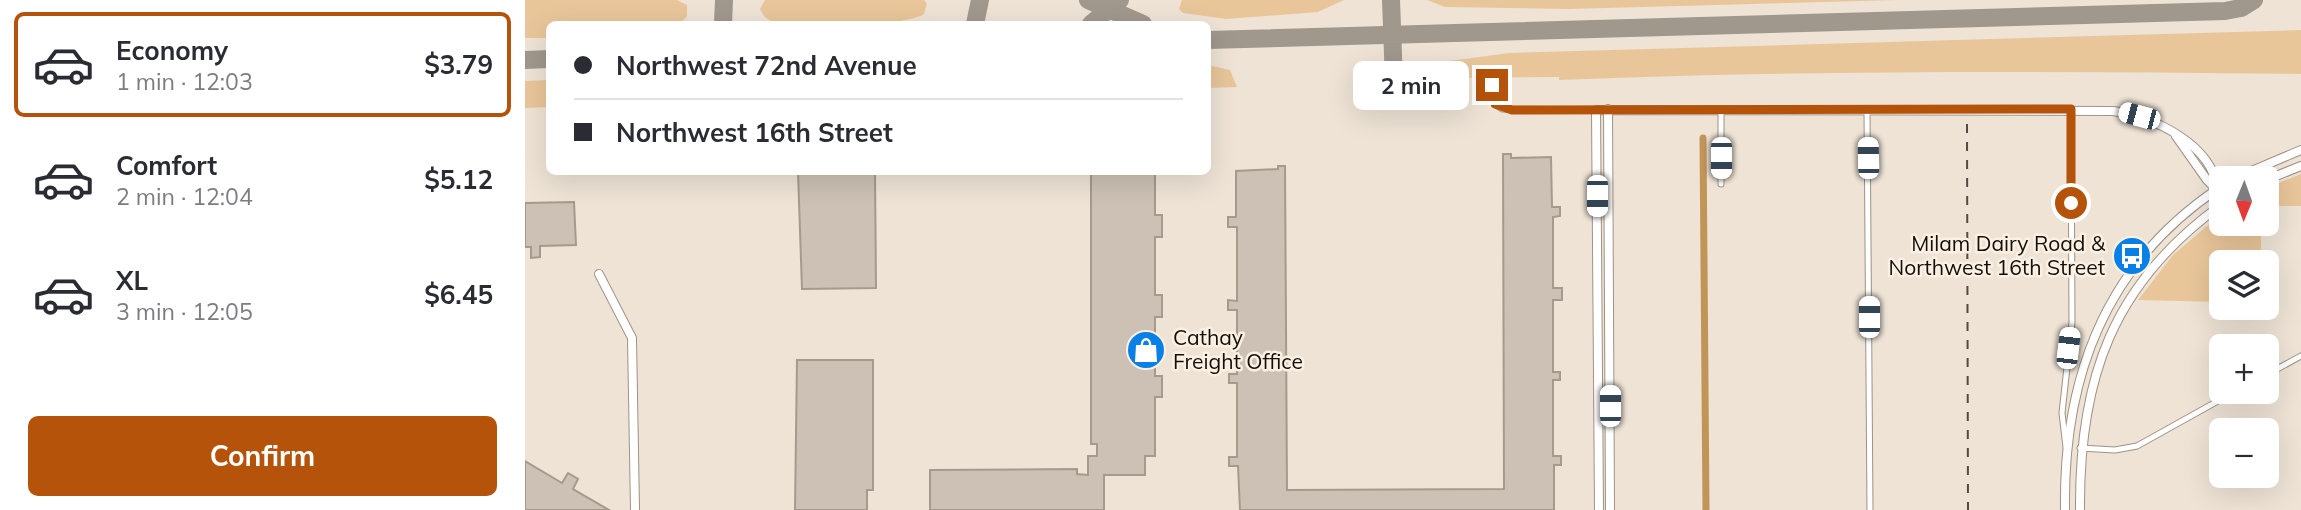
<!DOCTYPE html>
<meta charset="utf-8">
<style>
:root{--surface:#fff;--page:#f2f2f3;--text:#2b2b33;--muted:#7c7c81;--line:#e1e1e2;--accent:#b45309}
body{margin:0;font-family:Mulish,sans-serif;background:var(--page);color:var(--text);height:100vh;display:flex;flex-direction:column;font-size:26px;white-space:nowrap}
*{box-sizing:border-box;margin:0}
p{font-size:23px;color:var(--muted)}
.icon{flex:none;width:38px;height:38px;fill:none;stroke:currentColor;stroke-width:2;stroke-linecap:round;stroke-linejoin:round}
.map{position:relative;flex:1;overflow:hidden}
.sheet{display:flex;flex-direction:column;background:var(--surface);width:525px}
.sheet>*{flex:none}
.hud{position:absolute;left:21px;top:21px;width:665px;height:154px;border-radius:10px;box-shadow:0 7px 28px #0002;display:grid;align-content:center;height:154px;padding:0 28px;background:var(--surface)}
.needle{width:46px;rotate:181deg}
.controls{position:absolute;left:1684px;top:166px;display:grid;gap:14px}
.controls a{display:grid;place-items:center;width:70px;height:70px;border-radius:10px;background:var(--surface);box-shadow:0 7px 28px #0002;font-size:35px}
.end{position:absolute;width:32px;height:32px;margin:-16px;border:9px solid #b45309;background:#fff;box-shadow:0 0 0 4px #fff}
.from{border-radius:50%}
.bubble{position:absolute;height:49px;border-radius:10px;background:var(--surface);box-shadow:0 7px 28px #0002;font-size:23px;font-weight:700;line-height:49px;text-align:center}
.car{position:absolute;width:21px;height:42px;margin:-21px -10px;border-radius:9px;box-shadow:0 0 5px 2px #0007;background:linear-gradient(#fff 24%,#345 0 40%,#fff 0 76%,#345 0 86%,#fff 0)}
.hud b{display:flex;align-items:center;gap:24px;height:66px;font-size:26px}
.hud b+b{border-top:2px solid var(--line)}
.hud i{width:18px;height:18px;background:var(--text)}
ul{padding:12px 0 0;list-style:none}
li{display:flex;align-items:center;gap:21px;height:105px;margin:0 14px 10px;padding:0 14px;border:4px solid transparent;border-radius:10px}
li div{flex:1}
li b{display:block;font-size:26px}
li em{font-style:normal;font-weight:700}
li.selected{border-color:var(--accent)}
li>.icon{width:63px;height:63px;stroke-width:1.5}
.button{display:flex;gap:14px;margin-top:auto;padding:14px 28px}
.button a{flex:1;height:80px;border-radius:10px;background:var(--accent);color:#fff;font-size:28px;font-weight:700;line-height:80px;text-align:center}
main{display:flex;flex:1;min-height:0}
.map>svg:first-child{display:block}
.green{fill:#e9c69a}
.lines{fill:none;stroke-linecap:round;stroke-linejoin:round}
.canal{stroke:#c19458;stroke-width:7}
.taxiway{stroke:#a0978d;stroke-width:18}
.building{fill:#ccc1b4;stroke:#a59a8d;stroke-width:2}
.street-casing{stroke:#9e9386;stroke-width:7}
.secondary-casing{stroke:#9e9386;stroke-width:10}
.street{stroke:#fff;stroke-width:5}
.secondary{stroke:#fff;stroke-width:8}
.rail{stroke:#514b45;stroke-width:2;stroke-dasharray:9 9;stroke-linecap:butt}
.route{stroke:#b45309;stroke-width:9}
.labels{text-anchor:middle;stroke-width:5;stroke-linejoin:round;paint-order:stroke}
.poi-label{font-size:21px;fill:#130f0b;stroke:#fbf0e2;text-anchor:end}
</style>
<main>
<section class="sheet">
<ul>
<li class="selected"><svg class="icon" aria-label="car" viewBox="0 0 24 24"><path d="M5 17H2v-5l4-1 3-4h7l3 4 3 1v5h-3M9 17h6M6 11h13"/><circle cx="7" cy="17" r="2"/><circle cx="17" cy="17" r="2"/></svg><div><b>Economy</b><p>1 min · 12:03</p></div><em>$3.79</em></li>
<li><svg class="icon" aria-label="car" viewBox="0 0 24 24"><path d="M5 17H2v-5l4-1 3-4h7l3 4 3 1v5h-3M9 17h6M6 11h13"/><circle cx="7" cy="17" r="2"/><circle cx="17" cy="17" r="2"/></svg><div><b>Comfort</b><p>2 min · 12:04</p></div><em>$5.12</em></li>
<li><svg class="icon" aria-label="car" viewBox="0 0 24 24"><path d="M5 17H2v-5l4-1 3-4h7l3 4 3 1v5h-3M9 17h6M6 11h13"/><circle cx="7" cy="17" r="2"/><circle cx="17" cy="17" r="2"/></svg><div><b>XL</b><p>3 min · 12:05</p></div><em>$6.45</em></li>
</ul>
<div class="button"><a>Confirm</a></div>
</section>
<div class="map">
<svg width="1776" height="510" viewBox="0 0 1776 510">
<rect width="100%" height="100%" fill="#eee3d5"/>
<g class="green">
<path d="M0 0H152L162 5V16L155 24H24V38H0Z"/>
<path d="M240 0H399L402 4 399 14C380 27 269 29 246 21 240 18 238 15 235 9Z"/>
<path d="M657 0H819L793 12 701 19 658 13 654 9Z"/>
<path d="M902 0H1372L1044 9 920 7Z"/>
<path d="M1776 30V74C1529 71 1282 70 1034 80V77L940 78 901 83 904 69 909 63 984 53Z"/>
<path d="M683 65 705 70 712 87 683 88Z"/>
<path d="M24 80V107L0 108V81Z"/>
<path d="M1776 174V206H1741V188Z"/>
<path d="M1696 214V224H1736V262H1696V302L1613 300 1648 255Z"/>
</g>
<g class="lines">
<path class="canal" d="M1178 138 1181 510"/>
<g class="taxiway">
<path d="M563 0 618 24"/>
<path d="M866 0 869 82"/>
<path d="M198 24 199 0"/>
<path d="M450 24 455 0"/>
<path d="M566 24 595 0"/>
<path d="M682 40 1700 11 1716 8 1729 0"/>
<path d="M0 60 24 59"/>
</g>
</g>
<g class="building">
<path d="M978 154H986V158L1026 157 1027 207H1035V216L1028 217V288H1037V300H1028V372H1035V380H1028V456H1036V465H1029V510H715L713 466H704V457H712V383H704V374H712V310H703V300L712 301V227H703V217H711V171L753 169V166H760L762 490 979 489Z"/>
<path d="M273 172H350L351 288 277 289Z"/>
<path d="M566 172H630V215H637V237H630V295H637V317H630V376H637V397H630V456H620V475H579V510H405V470L552 469V474L563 475V456H572V444H566Z"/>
<path d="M49 202 51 245 15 246V257L6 258V247H0V203Z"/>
<path d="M272 360H348V490H342V510H270Z"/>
<path d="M0 461 37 483 43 473 53 479 48 489 84 510H0Z"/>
</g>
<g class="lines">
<defs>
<g id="street">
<path d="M967 85 970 104 977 109 1071 110"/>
<path d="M1342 109 1345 510"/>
<path d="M1196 110V184"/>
<path d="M1741 375 1776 356"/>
<path d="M1541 447 1537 413 1547 322 1546 109"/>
<path d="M1555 448 1590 450 1612 446 1709 392"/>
</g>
<g id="secondary">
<path d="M1083 109 1085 510"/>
<path d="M1651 136 1682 180 1696 194"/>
<path d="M1710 178 1776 150"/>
<path d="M1741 180 1776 166"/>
<path d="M74 274 107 338 110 510"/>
<path d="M1074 510 1071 110 1588 111C1628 116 1688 145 1692 189"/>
<path d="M1540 510C1538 377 1580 264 1694 188"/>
<path d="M1555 510C1554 379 1587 284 1696 205"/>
</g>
</defs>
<use href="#street" class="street-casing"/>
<use href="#secondary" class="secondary-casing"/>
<use href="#street" class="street"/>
<use href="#secondary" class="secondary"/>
<path class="rail" d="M1442 124 1443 510"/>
</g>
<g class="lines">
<path class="route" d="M967 85 970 104 987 110 1546 109V203"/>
</g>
<defs>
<symbol id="bus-disc" viewBox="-11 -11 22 22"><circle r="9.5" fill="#0880e6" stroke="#fbf0e2"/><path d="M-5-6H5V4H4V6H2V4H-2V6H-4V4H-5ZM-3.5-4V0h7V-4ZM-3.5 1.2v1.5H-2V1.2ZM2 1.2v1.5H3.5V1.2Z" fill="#fff"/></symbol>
<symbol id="shop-disc" viewBox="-11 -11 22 22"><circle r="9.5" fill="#0880e6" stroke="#fbf0e2"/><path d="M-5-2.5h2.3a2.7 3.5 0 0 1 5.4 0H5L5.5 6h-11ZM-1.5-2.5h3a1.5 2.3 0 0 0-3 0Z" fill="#fff"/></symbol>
</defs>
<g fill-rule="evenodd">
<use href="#bus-disc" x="1585" y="234" width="44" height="44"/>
<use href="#shop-disc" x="599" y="328" width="44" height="44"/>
</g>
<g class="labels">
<g class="poi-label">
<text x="1580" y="251">Milam Dairy Road &amp;<tspan x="1580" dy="24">Northwest 16th Street</tspan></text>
<text x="648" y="345" text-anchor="start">Cathay<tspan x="648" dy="24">Freight Office</tspan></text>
</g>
</g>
</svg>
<div class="controls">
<a><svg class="needle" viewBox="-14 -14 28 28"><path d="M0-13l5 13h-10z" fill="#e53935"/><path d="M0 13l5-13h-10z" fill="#7c7c81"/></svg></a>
<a><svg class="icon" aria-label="layers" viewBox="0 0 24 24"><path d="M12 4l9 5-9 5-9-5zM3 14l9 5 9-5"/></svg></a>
<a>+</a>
<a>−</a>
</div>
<i class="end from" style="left:1546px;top:203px"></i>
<i class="end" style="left:967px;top:85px"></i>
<div class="bubble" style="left:828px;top:61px;width:116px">2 min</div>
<i class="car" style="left:1614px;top:116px;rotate:285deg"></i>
<i class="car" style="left:1196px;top:158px;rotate:180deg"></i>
<i class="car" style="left:1343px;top:158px;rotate:359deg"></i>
<i class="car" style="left:1072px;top:196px;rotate:180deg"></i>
<i class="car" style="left:1344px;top:317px;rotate:0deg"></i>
<i class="car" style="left:1543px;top:348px;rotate:7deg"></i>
<i class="car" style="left:1085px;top:406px;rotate:0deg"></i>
<div class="hud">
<b><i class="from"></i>Northwest 72nd Avenue</b>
<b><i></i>Northwest 16th Street</b>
</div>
</div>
</main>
